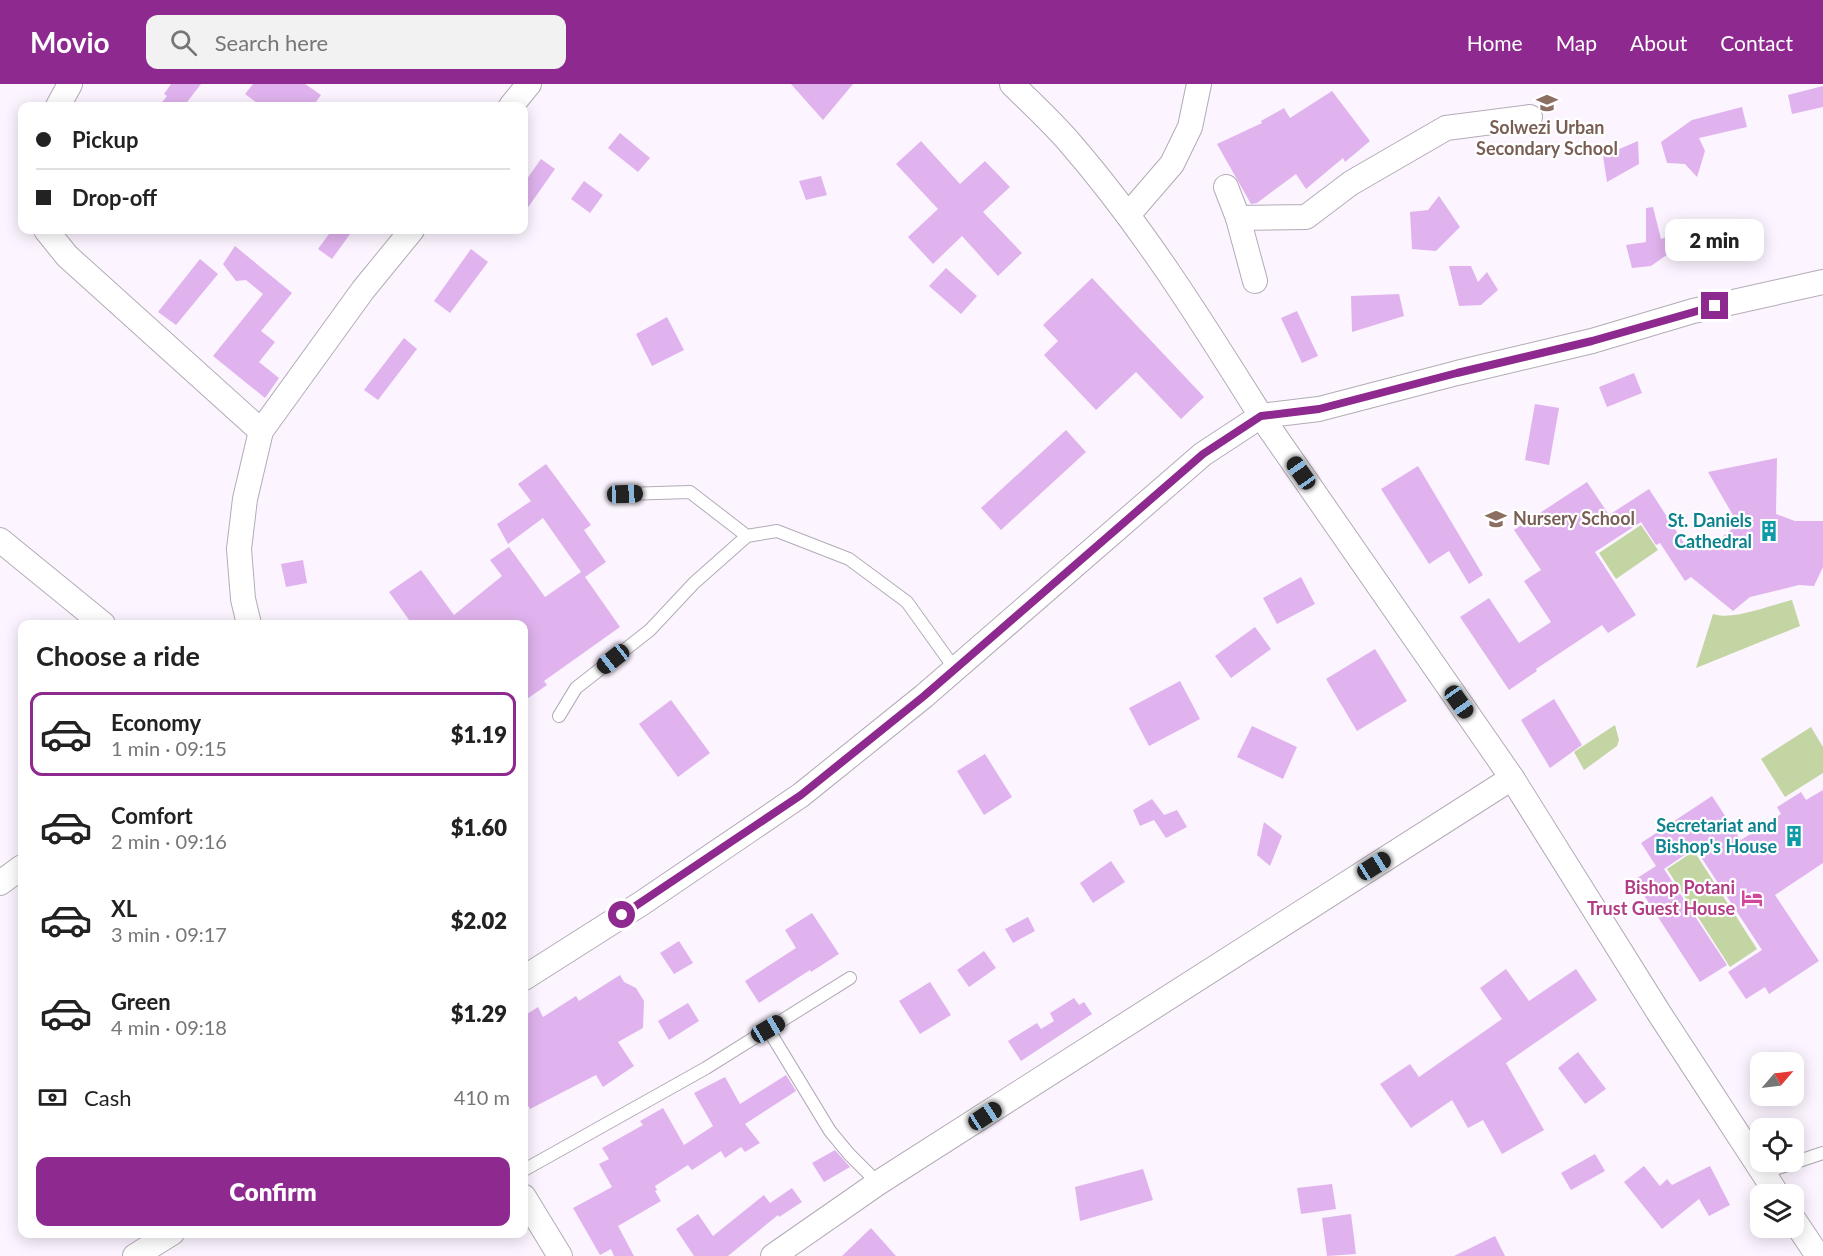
<!DOCTYPE html>
<meta charset="utf-8">
<style>
:root{--surface:#fff;--page:#f2f2f2;--text:#222;--muted:#767676;--line:#e0e0e0;--accent:#8e298f}
body{margin:0;font-family:Lato,sans-serif;background:var(--page);color:var(--text);height:100vh;display:flex;flex-direction:column;font-size:22px;white-space:nowrap}
*{box-sizing:border-box;margin:0}
p{font-size:20px;color:var(--muted)}
.icon{flex:none;width:33px;height:33px;fill:none;stroke:currentColor;stroke-width:2;stroke-linecap:round;stroke-linejoin:round}
.map{position:relative;flex:1;overflow:hidden}
.sheet{position:absolute;left:18px;top:536px;width:510px;height:618px;display:flex;flex-direction:column;background:var(--surface);border-radius:12px;box-shadow:0 3px 15px #0003}
.sheet>*{flex:none}
.guide{position:absolute;left:18px;top:18px;width:510px;height:132px;border-radius:12px;box-shadow:0 3px 15px #0003;display:grid;align-content:center;height:132px;padding:0 18px;background:var(--surface)}
.needle{width:39px;rotate:62deg}
.tools{position:absolute;left:1750px;top:968px;display:grid;gap:12px}
.tools a{display:grid;place-items:center;width:54px;height:54px;border-radius:12px;background:var(--surface);box-shadow:0 3px 15px #0003;font-size:30px}
.end{position:absolute;width:27px;height:27px;margin:-14px;border:8px solid #8e298f;background:#fff;box-shadow:0 0 0 3px #fff}
.from{border-radius:50%}
.bubble{position:absolute;height:42px;border-radius:12px;background:var(--surface);box-shadow:0 3px 15px #0003;font-size:20px;font-weight:800;line-height:42px;text-align:center}
.car{position:absolute;width:18px;height:36px;margin:-18px -9px;border-radius:8px;box-shadow:0 0 4px 2px #0007;background:linear-gradient(#222 24%,#8ab4d8 0 40%,#222 0 76%,#8ab4d8 0 86%,#222 0)}
.guide b{display:flex;align-items:center;gap:21px;height:57px;font-size:22px}
.guide b+b{border-top:2px solid var(--line)}
.guide i{width:15px;height:15px;background:var(--text)}
ul{padding:0;list-style:none}
li{display:flex;align-items:center;gap:18px;height:84px;margin:0 12px 9px;padding:0 6px;border:3px solid transparent;border-radius:12px}
li div{flex:1}
li b{display:block;font-size:22px}
li em{font-style:normal;font-weight:800}
li.active{border-color:var(--accent)}
li>.icon{width:54px;height:54px;stroke-width:1.5}
h2{padding:0 18px;font-size:27px;line-height:72px}
.pay{display:flex;align-items:center;gap:15px;height:66px;padding:0 18px;font-size:22px}
.pay p{margin-inline-start:auto}
.cta{display:flex;gap:12px;margin-top:auto;padding:12px 18px}
.cta a{flex:1;height:69px;border-radius:12px;background:var(--accent);color:#fff;font-size:24px;font-weight:800;line-height:69px;text-align:center}
header{display:flex;align-items:center;gap:36px;box-sizing:border-box;height:84px;padding:0 30px;background:var(--accent);color:#fff}
header strong{font-size:28px}
nav{display:flex;gap:33px;margin-inline-start:auto;font-size:21px}
.search{width:420px;height:54px;background:var(--page);display:flex;align-items:center;gap:15px;box-sizing:border-box;padding:0 21px;border-radius:12px;color:var(--muted);font-size:22px}
.map>svg:first-child{display:block}
.garden{fill:#c2d5a2}
.building{fill:#e0b3ee}
.lines{fill:none;stroke-linecap:round;stroke-linejoin:round}
.lane-casing{stroke:#b3abb6;stroke-width:14}
.street-casing{stroke:#b3abb6;stroke-width:26}
.lane{stroke:#fff;stroke-width:12}
.street{stroke:#fff;stroke-width:24}
.route{stroke:#8e298f;stroke-width:8}
.labels{text-anchor:middle;stroke-width:4.5;stroke-linejoin:round;paint-order:stroke}
.education-label{font-size:18px;font-weight:bold;fill:#785e54;stroke:#fff}
.culture-label{font-size:18px;font-weight:bold;fill:#0d838f;stroke:#fff;text-anchor:end}
.hotel-label{font-size:18px;font-weight:bold;fill:#b23c85;stroke:#fff;text-anchor:end}
</style>
<header>
<strong>Movio</strong>
<div class="search"><svg class="icon" aria-label="search" viewBox="0 0 24 24"><circle cx="10" cy="10" r="6"/><path d="M15 15l6 6"/></svg>Search here</div>
<nav><a>Home</a><a>Map</a><a>About</a><a>Contact</a></nav>
</header>
<div class="map">
<svg width="1823" height="1172" viewBox="0 0 1823 1172">
<rect width="100%" height="100%" fill="#fcf4ff"/>
<g class="garden">
<path d="M1641 441 1658 466 1616 495 1599 469Z"/>
<path d="M1792 516 1800 542 1696 584 1713 530C1733 537 1771 521 1792 516Z"/>
<path d="M1615 641 1619 656 1617 662 1584 686 1574 668Z"/>
<path d="M1811 643 1823 663V689L1785 713 1761 675Z"/>
<path d="M1694 767 1757 865 1730 883 1667 785Z"/>
</g>
<g class="building">
<path d="M171 0H201L184 22H159L167 12 164 10Z"/>
<path d="M253 0H305L321 11 313 22H261L245 10Z"/>
<path d="M791 0H853L823 36Z"/>
<path d="M1823 2V23L1792 30 1788 11Z"/>
<path d="M1332 7 1370 57 1345 78 1343 74 1306 105 1296 90 1257 119 1251 120 1217 60 1262 39 1261 37 1284 24 1290 34Z"/>
<path d="M1742 23 1747 43 1699 54 1705 67 1697 93 1685 80 1667 79 1661 58 1692 36Z"/>
<path d="M620 49 650 74 638 88 608 64Z"/>
<path d="M921 57 960 100 985 77 1010 103 983 128 1022 169 998 192 962 152 933 180 908 153 938 125 896 80Z"/>
<path d="M1638 57 1639 80 1607 98 1603 72Z"/>
<path d="M541 75 555 85 524 129V99Z"/>
<path d="M821 92 827 111 806 116 799 97Z"/>
<path d="M584 97 603 111 590 129 571 115Z"/>
<path d="M1439 112 1460 143 1436 167 1412 165 1410 128 1428 126Z"/>
<path d="M1653 123 1661 155 1711 137 1723 170 1682 173 1678 163 1651 182 1632 184 1626 161 1646 158V124Z"/>
<path d="M332 146H353L332 175 318 165Z"/>
<path d="M235 162 292 209 261 247 275 258 259 278 279 294 265 314 213 272 263 210 246 196 236 197 223 180Z"/>
<path d="M471 165 488 178 450 229 434 217Z"/>
<path d="M200 175 218 190 176 241 158 228Z"/>
<path d="M1449 182H1471L1478 198 1487 188 1498 206 1481 221 1459 222Z"/>
<path d="M946 184 977 212 961 230 929 202Z"/>
<path d="M1092 194 1204 313 1181 335 1136 288 1096 326 1044 271 1058 257 1043 241Z"/>
<path d="M1399 210 1404 232 1352 248 1351 212Z"/>
<path d="M1297 227 1318 272 1302 279 1281 234Z"/>
<path d="M667 233 684 266 652 282 636 250Z"/>
<path d="M404 254 417 265 378 316 364 306Z"/>
<path d="M1634 289 1642 309 1607 323 1599 303Z"/>
<path d="M1535 320 1559 324 1549 381 1525 376Z"/>
<path d="M1066 346 1086 368 1001 446 981 424Z"/>
<path d="M1777 374 1776 430 1795 437H1823V483L1814 502 1799 501 1750 513 1733 527 1691 493 1685 497 1660 459 1656 461 1641 438 1595 468 1636 531 1608 549 1602 541 1536 585 1537 587 1509 606 1460 533 1489 514 1519 559 1551 538 1524 497 1541 486 1514 446 1587 398 1609 431 1649 405 1686 462 1721 454 1738 440 1708 388Z"/>
<path d="M546 380 591 441 584 446 606 478 585 493 620 543 544 597 547 601 524 617V540H412L389 508 421 486 454 531 502 492 490 476 509 463 545 513 581 488 543 434 508 460 497 440 531 417 518 400Z"/>
<path d="M1418 382 1483 491 1469 500 1449 467 1429 480 1381 405Z"/>
<path d="M303 476 307 499 286 503 281 480Z"/>
<path d="M1301 493 1315 520 1277 540 1263 514Z"/>
<path d="M1255 543 1271 565 1231 594 1215 572Z"/>
<path d="M1375 565 1407 617 1357 647 1326 595Z"/>
<path d="M1180 597 1200 635 1149 662 1129 624Z"/>
<path d="M1554 615 1582 661 1550 684 1521 636Z"/>
<path d="M671 616 710 669 678 693 639 640Z"/>
<path d="M1252 642 1297 663 1283 695 1237 673Z"/>
<path d="M985 670 1012 713 984 731 957 687Z"/>
<path d="M1823 706V779L1775 811 1819 877 1769 910 1765 903 1746 915 1728 888 1762 866 1695 764 1664 785 1727 881 1700 898 1634 796 1656 782 1641 759 1712 712 1741 756 1781 730 1777 723 1801 708 1806 716Z"/>
<path d="M1152 715 1164 731 1177 726 1187 743 1166 754 1154 736 1140 742 1133 726Z"/>
<path d="M1264 738 1282 752 1270 782 1257 771Z"/>
<path d="M1111 777 1125 798 1093 819 1080 799Z"/>
<path d="M812 829 839 870 811 888 810 886 759 919 745 897 796 864 785 846Z"/>
<path d="M1028 833 1035 847 1013 859 1005 845Z"/>
<path d="M679 857 693 879 674 890 660 869Z"/>
<path d="M984 867 996 884 969 903 957 886Z"/>
<path d="M1506 885 1529 917 1576 885 1597 916 1506 979 1544 1046 1502 1070 1483 1036 1468 1044 1452 1016 1411 1044 1380 1000 1410 980 1419 993 1502 935 1480 904Z"/>
<path d="M620 891 624 898 636 904 644 917 643 944 618 958 634 982 603 1003 596 991 530 1025 524 1014V932L538 923 543 933 576 912 579 917Z"/>
<path d="M930 898 951 931 920 950 899 917Z"/>
<path d="M1074 914 1079 921 1084 918 1092 930 1021 977 1008 957 1037 939 1041 945 1054 937 1050 929Z"/>
<path d="M688 919 699 937 669 956 658 937Z"/>
<path d="M1578 968 1606 1005 1585 1020 1558 984Z"/>
<path d="M786 991 796 1007 745 1040 760 1059 745 1068 741 1063 725 1074 721 1067 692 1086 688 1081 655 1102 657 1106 655 1107 661 1117 618 1142 634 1172H614L611 1165 600 1171 573 1124 612 1103 599 1080 609 1075 602 1064 643 1041 640 1037 663 1024 684 1061 713 1042 694 1009 725 993 740 1020Z"/>
<path d="M835 1066 850 1083 824 1098 812 1079Z"/>
<path d="M1595 1070 1605 1087 1571 1106 1561 1089Z"/>
<path d="M1644 1082 1660 1102 1667 1095 1672 1101 1710 1082 1730 1121 1709 1132 1699 1115 1662 1145 1624 1098Z"/>
<path d="M1143 1085 1153 1116 1080 1137 1075 1103Z"/>
<path d="M1332 1100 1336 1125 1301 1130 1297 1104Z"/>
<path d="M792 1104 802 1118 779 1133 778 1131 728 1172H694L676 1145 698 1130 713 1152 764 1111 770 1119Z"/>
<path d="M1351 1130 1356 1170 1327 1172 1322 1134Z"/>
<path d="M871 1144 896 1172H842Z"/>
<path d="M1495 1152 1505 1172H1454Z"/>
</g>
<g class="lines">
<defs>
<g id="lane">
<path d="M625 410 690 408 747 452"/>
<path d="M559 632 576 604 650 546 694 499 747 452 777 447 849 475 907 518 955 585"/>
<path d="M768 945 830 1047 849 1070 878 1099"/>
<path d="M524 1086 706 984 850 894"/>
<path d="M1763 1089 1823 1069"/>
</g>
<g id="street">
<path d="M1012 0C1031 19 1052 38 1070 59 1143 143 1202 238 1261 332L1319 325 1457 289 1592 257 1693 227 1823 198"/>
<path d="M58 22 70 0"/>
<path d="M511 22 529 0"/>
<path d="M1226 103 1238 134 1306 133 1351 99 1446 44 1530 33"/>
<path d="M1128 131 1172 80 1190 43 1199 0"/>
<path d="M1238 134 1255 197"/>
<path d="M46 146 67 172 261 347"/>
<path d="M0 456 103 540"/>
<path d="M249 540 243 515 239 465 245 415 261 347 363 206 412 146"/>
<path d="M0 799 22 783"/>
<path d="M524 894 642 819 801 711 924 612 1203 370 1261 332 1512 694 1659 929 1777 1110"/>
<path d="M524 1113 560 1172"/>
<path d="M1794 1136 1818 1172"/>
<path d="M135 1172 172 1149"/>
<path d="M773 1172 878 1099 1512 694"/>
</g>
</defs>
<use href="#lane" class="lane-casing"/>
<use href="#street" class="street-casing"/>
<use href="#lane" class="lane"/>
<use href="#street" class="street"/>
</g>
<g class="lines">
<path class="route" d="M622 831 801 711 924 612 1203 370 1261 332 1319 325 1457 289 1592 257 1715 222"/>
</g>
<defs>
<symbol id="school-bare" viewBox="-9 -9 18 18"><path d="M0-5L7-2L0 1L-7-2ZM-4 1L0 2.5L4 1V4Q0 6-4 4Z" fill="#8d6e63" stroke="#fff" stroke-width="2.5" paint-order="stroke"/></symbol>
<symbol id="building-bare" viewBox="-9 -9 18 18"><path d="M-4-6H4V6H1V3H-1V6H-4ZM-2.5-4.3h1.7v1.8h-1.7ZM.8-4.3h1.7v1.8H.8ZM-2.5-1h1.7V.8h-1.7ZM.8-1h1.7V.8H.8Z" fill="#0f9aa8" stroke="#fff" stroke-width="2.5" paint-order="stroke"/></symbol>
<symbol id="hotel-bare" viewBox="-9 -9 18 18"><path d="M-6-4.5h1.5V1H6V5H4.5V3h-9V5H-6ZM-4 0a1.8 1.8 0 1 1 3.6 0ZM.5 0V-2.5h3Q6-2.5 6 0Z" fill="#d1479c" stroke="#fff" stroke-width="2.5" paint-order="stroke"/></symbol>
</defs>
<g fill-rule="evenodd">
<use href="#school-bare" x="1532" y="4" width="30" height="30"/>
<use href="#school-bare" x="1481" y="420" width="30" height="30"/>
<use href="#building-bare" x="1754" y="432" width="30" height="30"/>
<use href="#building-bare" x="1779" y="737" width="30" height="30"/>
<use href="#hotel-bare" x="1737" y="799" width="30" height="30"/>
</g>
<g class="labels">
<g class="education-label">
<text x="1547" y="50">Solwezi Urban<tspan x="1547" dy="21">Secondary School</tspan></text>
<text x="1513" y="441" text-anchor="start">Nursery School</text>
</g>
<g class="culture-label">
<text x="1752" y="443">St. Daniels<tspan x="1752" dy="21">Cathedral</tspan></text>
<text x="1777" y="748">Secretariat and<tspan x="1777" dy="21">Bishop's House</tspan></text>
</g>
<g class="hotel-label">
<text x="1735" y="810">Bishop Potani<tspan x="1735" dy="21">Trust Guest House</tspan></text>
</g>
</g>
</svg>
<div class="tools">
<a><svg class="needle" viewBox="-14 -14 28 28"><path d="M0-13l5 13h-10z" fill="#e53935"/><path d="M0 13l5-13h-10z" fill="#767676"/></svg></a>
<a><svg class="icon" aria-label="locate" viewBox="0 0 24 24"><circle cx="12" cy="12" r="6"/><path d="M12 2v4M12 18v4M2 12h4M18 12h4"/></svg></a>
<a><svg class="icon" aria-label="layers" viewBox="0 0 24 24"><path d="M12 4l9 5-9 5-9-5zM3 14l9 5 9-5"/></svg></a>
</div>
<i class="end from" style="left:622px;top:831px"></i>
<i class="end" style="left:1715px;top:222px"></i>
<div class="bubble" style="left:1665px;top:135px;width:99px">2 min</div>
<i class="car" style="left:1301px;top:389px;rotate:325deg"></i>
<i class="car" style="left:625px;top:410px;rotate:88deg"></i>
<i class="car" style="left:613px;top:575px;rotate:232deg"></i>
<i class="car" style="left:1459px;top:618px;rotate:145deg"></i>
<i class="car" style="left:1374px;top:782px;rotate:58deg"></i>
<i class="car" style="left:768px;top:945px;rotate:60deg"></i>
<i class="car" style="left:985px;top:1032px;rotate:57deg"></i>
<div class="guide">
<b><i class="from"></i>Pickup</b>
<b><i></i>Drop-off</b>
</div>
<section class="sheet">
<h2>Choose a ride</h2>
<ul>
<li class="active"><svg class="icon" aria-label="car" viewBox="0 0 24 24"><path d="M5 17H2v-5l4-1 3-4h7l3 4 3 1v5h-3M9 17h6M6 11h13"/><circle cx="7" cy="17" r="2"/><circle cx="17" cy="17" r="2"/></svg><div><b>Economy</b><p>1 min · 09:15</p></div><em>$1.19</em></li>
<li><svg class="icon" aria-label="car" viewBox="0 0 24 24"><path d="M5 17H2v-5l4-1 3-4h7l3 4 3 1v5h-3M9 17h6M6 11h13"/><circle cx="7" cy="17" r="2"/><circle cx="17" cy="17" r="2"/></svg><div><b>Comfort</b><p>2 min · 09:16</p></div><em>$1.60</em></li>
<li><svg class="icon" aria-label="car" viewBox="0 0 24 24"><path d="M5 17H2v-5l4-1 3-4h7l3 4 3 1v5h-3M9 17h6M6 11h13"/><circle cx="7" cy="17" r="2"/><circle cx="17" cy="17" r="2"/></svg><div><b>XL</b><p>3 min · 09:17</p></div><em>$2.02</em></li>
<li><svg class="icon" aria-label="car" viewBox="0 0 24 24"><path d="M5 17H2v-5l4-1 3-4h7l3 4 3 1v5h-3M9 17h6M6 11h13"/><circle cx="7" cy="17" r="2"/><circle cx="17" cy="17" r="2"/></svg><div><b>Green</b><p>4 min · 09:18</p></div><em>$1.29</em></li>
</ul>
<div class="pay"><svg class="icon" aria-label="cash" viewBox="0 0 24 24"><path d="M3 7h18v10H3z"/><circle cx="12" cy="12" r="2"/></svg>Cash<p>410 m</p></div>
<div class="cta"><a>Confirm</a></div>
</section>
</div>
